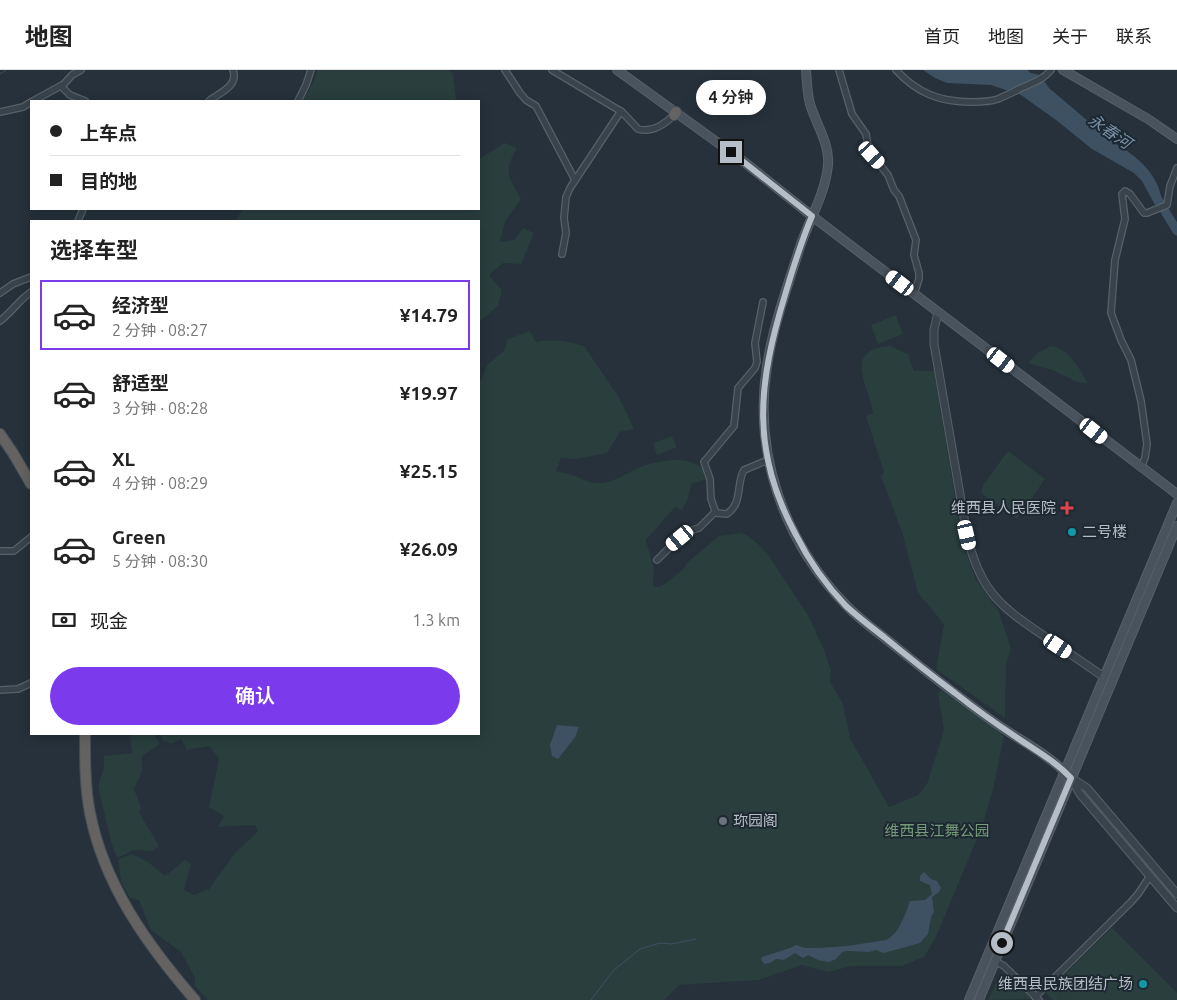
<!DOCTYPE html>
<html lang="zh">
<meta charset="utf-8">
<style>
:root{--surface:#fff;--page:#f6f6f6;--text:#222;--muted:#767676;--line:#e0e0e0;--accent:#7c3aed}
body{margin:0;font-family:Ubuntu,"Noto Sans SC",sans-serif;background:var(--page);color:var(--text);height:100vh;display:flex;flex-direction:column;font-size:19px;white-space:nowrap}
*{box-sizing:border-box;margin:0}
p{font-size:16px;color:var(--muted)}
.icon{flex:none;width:28px;height:28px;fill:none;stroke:currentColor;stroke-width:2;stroke-linecap:round;stroke-linejoin:round}
.map{position:relative;flex:1;overflow:hidden}
.details{position:absolute;left:30px;top:150px;width:450px;height:515px;display:flex;flex-direction:column;background:var(--surface);border-radius:0px;box-shadow:0 2px 12px #0003}
.details>*{flex:none}
.hud{position:absolute;left:30px;top:30px;width:450px;height:110px;border-radius:0px;box-shadow:0 2px 12px #0003;display:grid;align-content:center;height:110px;padding:0 20px;background:var(--surface)}
.end{position:absolute;width:22px;height:22px;margin:-11px;border:6px solid #b5bec7;background:#111;box-shadow:0 0 0 2px #111}
.from{border-radius:50%}
.bubble{position:absolute;height:35px;border-radius:18px;background:var(--surface);box-shadow:0 2px 12px #0003;font-size:16px;font-weight:600;line-height:35px;text-align:center}
.car{position:absolute;width:15px;height:30px;margin:-15px -8px;border-radius:6px;box-shadow:0 0 4px 1px #0007;background:linear-gradient(#fff 24%,#345 0 40%,#fff 0 76%,#345 0 86%,#fff 0)}
.hud b{display:flex;align-items:center;gap:18px;height:48px;font-size:19px}
.hud b+b{border-top:1px solid var(--line)}
.hud i{width:12px;height:12px;background:var(--text)}
ul{padding:0;list-style:none}
li{display:flex;align-items:center;gap:15px;height:70px;margin:0 10px 8px;padding:0 10px;border:2px solid transparent;border-radius:0px}
li div{flex:1}
li b{display:block;font-size:19px}
li em{font-style:normal;font-weight:600}
li.selected{border-color:var(--accent)}
li>.icon{width:45px;height:45px;stroke-width:1.5}
h2{padding:0 20px;font-size:22px;line-height:60px}
.pay{display:flex;align-items:center;gap:12px;height:55px;padding:0 20px;font-size:19px}
.pay p{margin-inline-start:auto}
.primary-button{display:flex;gap:10px;margin-top:auto;padding:10px 20px}
.primary-button a{flex:1;height:58px;border-radius:30px;background:var(--accent);color:#fff;font-size:20px;font-weight:600;line-height:58px;text-align:center}
header{display:flex;align-items:center;gap:30px;box-sizing:border-box;height:70px;padding:0 25px;background:var(--surface);border-bottom:1px solid var(--line)}
header strong{font-size:24px}
nav{display:flex;gap:28px;margin-inline-start:auto;font-size:18px}
.map>svg:first-child{display:block}
.green{fill:#293e3d}
.water{fill:#3d5163}
.lines{fill:none;stroke-linecap:round;stroke-linejoin:round}
.stream{stroke:#3d5163;stroke-width:1}
.river{stroke:#3d5163;stroke-width:9}
.minor-casing{stroke:#57616a;stroke-width:8}
.tertiary-casing{stroke:#57616a;stroke-width:9}
.secondary-casing{stroke:#57616a;stroke-width:10}
.trunk-casing{stroke:#444e57;stroke-width:12}
.minor{stroke:#39434c;stroke-width:5.5}
.tertiary{stroke:#39434c;stroke-width:7}
.secondary{stroke:#48535e;stroke-width:8}
.trunk{stroke:#646362;stroke-width:10}
.route{stroke:#b5bec7;stroke-width:6}
.health-dot{fill:#e0444e;stroke:#1e2831;stroke-width:2}
.culture-dot{fill:#0f9aa8;stroke:#1e2831;stroke-width:2}
.worship-dot{fill:#6b7280;stroke:#1e2831;stroke-width:2}
.labels{text-anchor:middle;stroke-width:4;stroke-linejoin:round;paint-order:stroke}
.poi-label{font-size:15px;fill:#b5bec7;stroke:#1e2831;text-anchor:end}
.park-label{font-size:15px;fill:#759b7a;stroke:#1e2831}
.water-label{font-size:16px;font-style:italic;fill:#7892a8;stroke:#1e2831}
</style>
<header>
<strong>地图</strong>
<nav><a>首页</a><a>地图</a><a>关于</a><a>联系</a></nav>
</header>
<div class="map">
<svg width="1177" height="930" viewBox="0 0 1177 930">
<rect width="100%" height="100%" fill="#26313b"/>
<g class="green">
<path d="M317 0H449L453 4 456 31H303L315 9Z"/>
<path d="M505 73 517 78C503 102 509 107 521 129L505 152 500 172 514 170 523 158 534 163 521 194 503 193 489 205 502 220 498 236 479 252V151H235L243 139H479V89Z"/>
<path d="M896 245 903 264 878 274 871 255Z"/>
<path d="M530 261 536 272C554 269 568 271 584 276L620 329 634 359 620 362 607 383 577 389 561 388 556 401C562 402 569 404 575 406 584 409 587 414 600 413 615 413 632 399 646 395 665 389 702 384 707 409L691 414 688 429 682 440 675 437 646 470 654 499 653 514 655 517H659L665 514 682 500 689 491 719 466 741 463 748 466 757 473 767 483 809 547 824 580 831 601 830 612 843 634 850 668 889 737 918 725 927 714 944 660 938 624 941 620 1004 666 993 719 982 757 935 869 924 887 902 896H852L828 902 802 895 758 910 679 915 664 930H208L194 915 195 908 181 882 151 860 139 830 130 828 121 812 118 789 132 784 148 792 165 806 185 790 191 794 184 820 194 825 209 819 234 784 258 761 255 755 218 757 224 746 209 737 219 689 210 676 187 680 181 669 171 674 163 671 160 664H479V311L481 310 487 295 504 281 508 269Z"/>
<path d="M890 276 908 284 914 301H934L963 474 976 510 998 540 1011 578 1006 595 1005 648 936 599 944 554 918 523 902 462 881 406 884 402 866 346 873 343C869 315 841 280 890 276Z"/>
<path d="M1051 276C1066 276 1082 301 1088 314L1075 311 1052 300 1028 293 1039 282Z"/>
<path d="M672 366 677 377 657 385 653 373Z"/>
<path d="M1008 381 1045 409 1017 449 981 423 983 415Z"/>
<path d="M131 664H154L160 674 142 686V702L134 719 141 738 139 742 159 776 152 781 133 780 117 788 111 772 98 716 104 698V686L132 683 130 667Z"/>
<path d="M1112 858 1177 923V930H1053L1046 923Z"/>
<path d="M997 910 1017 913 1033 929 988 930Z"/>
</g>
<g class="water">
<path d="M923 0H1027L1031 3 1040 5 1049 18 1114 73C1137 86 1159 104 1162 132L1155 135 1142 111 1134 103 1092 79 1056 50 1021 25 991 15 947 13 935 8Z"/>
<path d="M557 655 579 657 575 667 558 689 552 686 550 675Z"/>
<path d="M924 802 931 809 937 811 941 818 939 822 932 827 934 842 931 847 928 864 920 873 884 883 876 880 869 882 848 881 842 882 836 889 829 892 818 890 808 885 803 888 795 883 784 890 776 889 770 893 764 894 761 889 762 887 790 878 796 875 805 878H820L847 876 886 870C898 865 906 843 910 831L925 830 932 824 930 815 920 811V806Z"/>
</g>
<g class="lines">
<g class="stream">
<path d="M0 4 6 0"/>
<path d="M591 930 613 901 640 879 660 873 672 874 696 869"/>
</g>
<path class="river" d="M1154 123 1177 161"/>
<defs>
<g id="minor">
<path d="M505 0 520 23 526 30 536 36 575 110"/>
<path d="M552 0 622 42 638 59C652 63 665 54 674 45"/>
<path d="M839 0 852 44 866 64 868 76 872 85 888 105 894 120 899 126 916 170 914 185 919 203V209L914 224"/>
<path d="M896 0C917 23 940 32 971 32 980 32 989 32 998 29 1005 26 1012 23 1019 19 1030 14 1043 10 1051 0"/>
<path d="M61 16 70 25 85 31"/>
<path d="M33 31 64 14 72 5 81 0"/>
<path d="M209 31C219 23 239 16 233 0"/>
<path d="M298 31 306 15 311 0"/>
<path d="M0 42 23 37 31 32"/>
<path d="M78 151 83 139"/>
<path d="M562 184 566 163 564 148 566 127 570 118 621 41"/>
<path d="M0 223 13 214 31 207"/>
<path d="M763 232 755 273 757 292 755 298 738 318 734 356 704 392 710 409 711 429 716 443 727 444C743 433 736 413 744 400L768 390"/>
<path d="M0 251C12 242 19 230 31 222"/>
<path d="M1141 397 1145 388 1147 374 1141 331 1131 290 1121 270 1111 243 1115 190 1125 149 1122 124 1125 121 1130 124 1144 143H1147L1167 135 1170 116 1177 98"/>
<path d="M0 481H14L31 467"/>
<path d="M657 490 671 476 689 461 699 458 715 442"/>
<path d="M0 620 18 619 31 613"/>
<path d="M995 891 1004 896 1039 930"/>
<path d="M1035 927 1131 832 1138 824 1150 806"/>
</g>
<g id="tertiary">
<path d="M938 242 934 260V274L967 465C980 522 1001 537 1047 568 1066 581 1085 594 1104 607"/>
<path d="M1071 708 1080 724 1177 838"/>
<path d="M1073 709 1087 718 1177 824"/>
</g>
<g id="secondary">
<path d="M617 0 743 91 812 146 1177 424"/>
<path d="M806 0C807 11 807 23 810 34 816 54 830 74 828 95 825 126 808 151 799 180 787 218 773 256 767 296 753 383 784 472 846 535 861 551 879 563 896 577 927 602 958 627 991 650 1017 669 1049 684 1071 708"/>
<path d="M1063 0 1148 49 1177 69"/>
<path d="M969 930 1177 433"/>
<path d="M979 930 1177 456"/>
</g>
<g id="trunk">
<path d="M674 45 676 42"/>
<path d="M0 364 13 383 31 414"/>
<path d="M85 664C85 690 85 718 90 743 104 815 148 876 195 930"/>
</g>
</defs>
<use href="#minor" class="minor-casing"/>
<use href="#tertiary" class="tertiary-casing"/>
<use href="#secondary" class="secondary-casing"/>
<use href="#trunk" class="trunk-casing"/>
<use href="#minor" class="minor"/>
<use href="#tertiary" class="tertiary"/>
<use href="#secondary" class="secondary"/>
<use href="#trunk" class="trunk"/>
</g>
<g class="lines">
<path class="route" d="M731 82 812 146C801 172 793 198 785 225 758 314 750 380 796 465 809 491 826 515 846 536 858 547 871 557 884 567 907 586 931 605 955 623 975 639 995 653 1016 667 1035 680 1055 691 1071 708L1002 873"/>
</g>
<path class="health-dot" d="M1064.5 430.5h5v5h5v5h-5v5h-5v-5h-5v-5h5z"/>
<g class="culture-dot">
<circle cx="1072" cy="462" r="5"/>
<circle cx="1143" cy="914" r="5"/>
</g>
<circle class="worship-dot" cx="723" cy="751" r="5"/>
<g class="labels">
<g class="poi-label">
<text x="1056" y="443">维西县人民医院</text>
<text x="1082" y="467" text-anchor="start">二号楼</text>
<text x="733" y="756" text-anchor="start">珎园阁</text>
<text x="1133" y="919">维西县民族团结广场</text>
</g>
<g class="park-label">
<text x="937" y="766">维西县江舞公园</text>
</g>
<g class="water-label">
<text transform="translate(1110 61) rotate(34)" y="6">永春河</text>
</g>
</g>
</svg>
<i class="end from" style="left:1002px;top:873px"></i>
<i class="end" style="left:731px;top:82px"></i>
<div class="bubble" style="left:696px;top:10px;width:70px">4 分钟</div>
<i class="car" style="left:872px;top:85px;rotate:138deg"></i>
<i class="car" style="left:900px;top:213px;rotate:307deg"></i>
<i class="car" style="left:1001px;top:290px;rotate:128deg"></i>
<i class="car" style="left:1094px;top:361px;rotate:128deg"></i>
<i class="car" style="left:967px;top:465px;rotate:167deg"></i>
<i class="car" style="left:680px;top:468px;rotate:230deg"></i>
<i class="car" style="left:1058px;top:576px;rotate:124deg"></i>
<div class="hud">
<b><i class="from"></i>上车点</b>
<b><i></i>目的地</b>
</div>
<section class="details">
<h2>选择车型</h2>
<ul>
<li class="selected"><svg class="icon" aria-label="car" viewBox="0 0 24 24"><path d="M5 17H2v-5l4-1 3-4h7l3 4 3 1v5h-3M9 17h6M6 11h13"/><circle cx="7" cy="17" r="2"/><circle cx="17" cy="17" r="2"/></svg><div><b>经济型</b><p>2 分钟 · 08:27</p></div><em>¥14.79</em></li>
<li><svg class="icon" aria-label="car" viewBox="0 0 24 24"><path d="M5 17H2v-5l4-1 3-4h7l3 4 3 1v5h-3M9 17h6M6 11h13"/><circle cx="7" cy="17" r="2"/><circle cx="17" cy="17" r="2"/></svg><div><b>舒适型</b><p>3 分钟 · 08:28</p></div><em>¥19.97</em></li>
<li><svg class="icon" aria-label="car" viewBox="0 0 24 24"><path d="M5 17H2v-5l4-1 3-4h7l3 4 3 1v5h-3M9 17h6M6 11h13"/><circle cx="7" cy="17" r="2"/><circle cx="17" cy="17" r="2"/></svg><div><b>XL</b><p>4 分钟 · 08:29</p></div><em>¥25.15</em></li>
<li><svg class="icon" aria-label="car" viewBox="0 0 24 24"><path d="M5 17H2v-5l4-1 3-4h7l3 4 3 1v5h-3M9 17h6M6 11h13"/><circle cx="7" cy="17" r="2"/><circle cx="17" cy="17" r="2"/></svg><div><b>Green</b><p>5 分钟 · 08:30</p></div><em>¥26.09</em></li>
</ul>
<div class="pay"><svg class="icon" aria-label="cash" viewBox="0 0 24 24"><path d="M3 7h18v10H3z"/><circle cx="12" cy="12" r="2"/></svg>现金<p>1.3 km</p></div>
<div class="primary-button"><a>确认</a></div>
</section>
</div>
